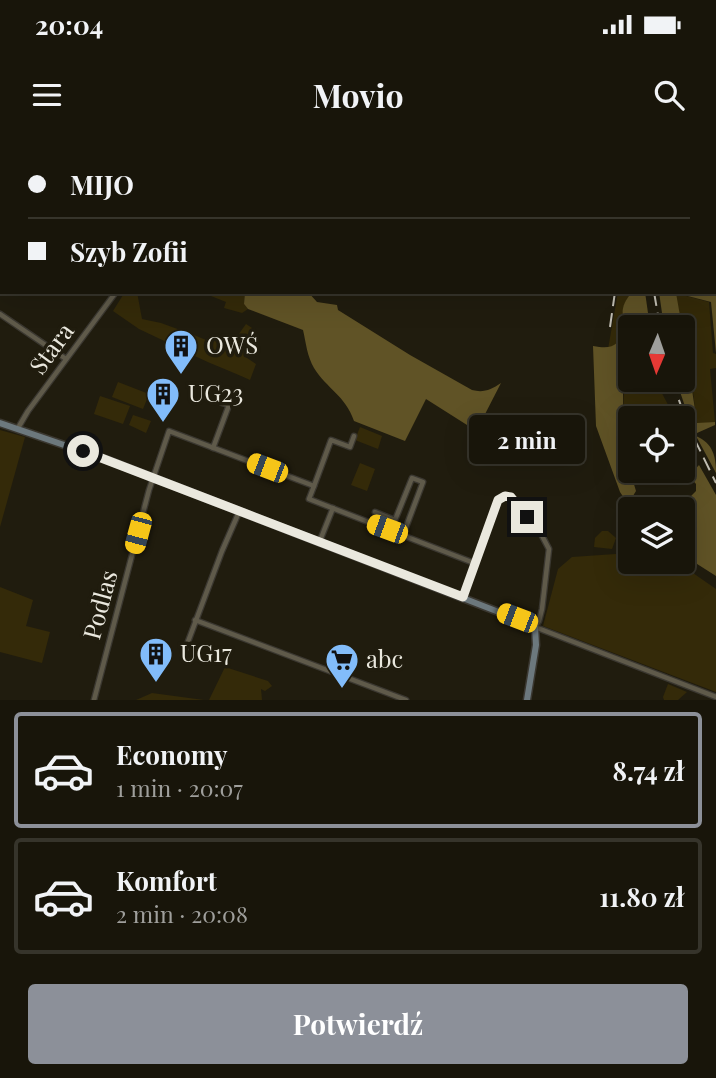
<!DOCTYPE html>
<html lang="pl">
<meta charset="utf-8">
<style>
:root{--surface:#18150a;--page:#211e13;--text:#f1f3f6;--muted:#9f9f9c;--line:#36342b;--accent:#8c9099}
body{margin:0;font-family:"Playfair Display",serif;background:var(--page);color:var(--text);height:100vh;display:flex;flex-direction:column;font-size:26px;white-space:nowrap}
*{box-sizing:border-box;margin:0}
p{font-size:23px;color:var(--muted)}
.icon{flex:none;width:38px;height:38px;fill:none;stroke:currentColor;stroke-width:2;stroke-linecap:round;stroke-linejoin:round}
.map{position:relative;height:560px;overflow:hidden}
.panel{display:flex;flex-direction:column;background:var(--surface);flex:1}
.panel>*{flex:none}
.hud{position:absolute;left:0px;top:0px;width:718px;height:154px;box-shadow:0 7px 28px #0002,0 0 0 2px var(--line);display:grid;align-content:center;height:154px;padding:0 28px;background:var(--surface)}
.needle{width:46px;rotate:182deg}
.controls{position:absolute;left:618px;top:175px;display:grid;gap:14px}
.controls a{display:grid;place-items:center;width:77px;height:77px;border-radius:7px;background:var(--surface);box-shadow:0 7px 28px #0002,0 0 0 2px var(--line);font-size:35px}
.end{position:absolute;width:32px;height:32px;margin:-16px;border:9px solid #eae8de;background:#111;box-shadow:0 0 0 4px #111}
.from{border-radius:50%}
.bubble{position:absolute;height:49px;border-radius:7px;background:var(--surface);box-shadow:0 7px 28px #0002,0 0 0 2px var(--line);font-size:23px;font-weight:700;line-height:49px;text-align:center}
.car{position:absolute;width:21px;height:42px;margin:-21px -10px;border-radius:9px;box-shadow:0 0 5px 2px #0007;background:linear-gradient(#f5c518 24%,#345 0 40%,#f5c518 0 76%,#345 0 86%,#f5c518 0)}
.hud b{display:flex;align-items:center;gap:24px;height:66px;font-size:26px}
.hud b+b{border-top:2px solid var(--line)}
.hud i{width:18px;height:18px;background:var(--text)}
ul{padding:12px 0 0;list-style:none}
li{display:flex;align-items:center;gap:21px;height:116px;margin:0 14px 10px;padding:0 14px;border:4px solid var(--line);border-radius:7px}
li div{flex:1}
li b{display:block;font-size:26px}
li em{font-style:normal;font-weight:700}
li.selected{border-color:var(--accent)}
li>.icon{width:63px;height:63px;stroke-width:1.5}
.cta{display:flex;gap:14px;margin-top:auto;padding:14px 28px}
.cta a{flex:1;height:80px;border-radius:7px;background:var(--accent);color:#fff;font-size:28px;font-weight:700;line-height:80px;text-align:center}
.status{display:flex;justify-content:space-between;align-items:center;height:49px;padding:0 35px;background:var(--surface);direction:ltr}
.status svg{height:19px;fill:currentColor}
header{display:flex;justify-content:space-between;align-items:center;height:91px;padding:0 28px;background:var(--surface);font-size:32px;font-weight:700}
.map>svg:first-child{display:block}
.green{fill:#342a09}
.forest{fill:#605326}
.lines{fill:none;stroke-linecap:round;stroke-linejoin:round}
.street-casing{stroke:#3b3831;stroke-width:7}
.secondary-casing{stroke:#3b3831;stroke-width:9}
.street{stroke:#5f5a4a;stroke-width:4.5}
.secondary{stroke:#6c787d;stroke-width:6}
.rail{stroke:#c4c1b6;stroke-width:2;stroke-dasharray:14 7;stroke-linecap:butt}
.route{stroke:#eae8de;stroke-width:9}
.labels{text-anchor:middle;stroke-width:7;stroke-linejoin:round;paint-order:stroke}
.poi-label{font-size:24px;fill:#eae8de;stroke:#201c0e;text-anchor:start}
.street-label{font-size:24px;fill:#eae8de;stroke:#201c0e}
</style>
<div class="status"><b>20:04</b><svg viewBox="0 0 49 12"><path d="M0 12V9h3v3zM5 12V6h3v6zM10 12V3h3v9zM15 12V0h3v12zM26 1h20v11H26zM47 4h2v5h-2z"/></svg></div>
<header><svg class="icon" aria-label="menu" viewBox="0 0 24 24"><path d="M4 6h16M4 12h16M4 18h16"/></svg>Movio<svg class="icon" aria-label="search" viewBox="0 0 24 24"><circle cx="10" cy="10" r="6"/><path d="M15 15l6 6"/></svg></header>
<div class="map">
<svg width="716" height="560" viewBox="0 0 716 560">
<rect width="100%" height="100%" fill="#201c0e"/>
<g class="green">
<path d="M131 152H137L142 179 161 183 183 191 177 207 139 189 113 171 123 155Z"/>
<path d="M201 152H245L244 164 248 169 242 173 224 168 226 162Z"/>
<path d="M618 152H632C621 166 620 175 630 189L617 204 608 209Z"/>
<path d="M675 153 709 162 713 213 716 214V228L710 229 715 282 697 284 690 228Z"/>
<path d="M246 184 252 188 246 200 251 203 244 216 256 224 250 240C228 230 206 222 182 210L189 193 206 200 210 197 231 205Z"/>
<path d="M628 226H630V240H655L675 278H630V308C621 280 622 255 628 226Z"/>
<path d="M118 242 149 254 143 269 112 257Z"/>
<path d="M100 256 130 266 123 284 94 274Z"/>
<path d="M133 275 151 281 146 293 129 285Z"/>
<path d="M360 287 382 296 378 309 355 300Z"/>
<path d="M0 290 25 297 0 387Z"/>
<path d="M360 323 375 329 367 351 351 345Z"/>
<path d="M602 391H608L616 398 612 409 594 407 595 398Z"/>
<path d="M630 413V422H677L716 449V552L543 486 558 429 572 417Z"/>
<path d="M0 447 33 460 26 486 50 492 42 523 0 512Z"/>
<path d="M225 527 268 541 272 546 265 551 261 549 262 560H209Z"/>
<path d="M668 544 687 552 678 560H664L663 557Z"/>
<path d="M152 553 204 560H136Z"/>
</g>
<g class="forest">
<path d="M245 152H308L317 162 337 165 338 170 410 215 472 250C483 253 491 250 501 243L483 278 530 308 531 316 527 323 426 259 405 301 354 281C345 255 327 249 314 228 307 216 306 203 303 190L248 169 244 164Z"/>
<path d="M632 152H645L650 187 630 188C618 175 622 164 632 152Z"/>
<path d="M659 152H716V213L711 162 676 153 682 187H664Z"/>
<path d="M630 189V226L628 227 623 254V280L630 308V331L636 351 628 364 620 352 596 286 593 206C614 210 616 205 630 189Z"/>
<path d="M683 190 697 283 715 282V285L697 293 690 281 676 240H682Z"/>
<path d="M696 296C713 303 716 317 716 333Z"/>
<path d="M699 325 716 355V436L683 415 682 369H665L676 357H683L687 360 696 351V344L689 336Z"/>
</g>
<g class="lines">
<defs>
<g id="street">
<path d="M203 0V2"/>
<path d="M0 174 66 219"/>
<path d="M18 288 28 271 116 152"/>
<path d="M213 308 229 265 222 263"/>
<path d="M314 346 331 300 350 307 354 296"/>
<path d="M375 372 395 380 412 338 423 342 403 395"/>
<path d="M319 403 333 368"/>
<path d="M463 457 498 360 509 356 539 390 549 409 542 469 539 481 535 487 716 557"/>
<path d="M195 480 406 560"/>
<path d="M183 515 222 411 239 372"/>
<path d="M94 560 149 350 169 291 314 346 309 359 474 423"/>
</g>
<path id="secondary" d="M0 283 105 319 527 483 535 487 536 505 527 560"/>
</defs>
<use href="#street" class="street-casing"/>
<use href="#secondary" class="secondary-casing"/>
<use href="#street" class="street"/>
<use href="#secondary" class="secondary"/>
<g class="rail">
<path d="M616 0V2"/>
<path d="M643 0V2"/>
<path d="M654 152 660 187"/>
<path d="M610 187 615 152"/>
<path d="M672 240 688 286 716 343"/>
</g>
</g>
<g class="lines">
<path class="route" d="M83 311 463 457 498 360 505 356 511 357 527 377"/>
</g>
<defs>
<symbol id="building-pin" viewBox="-11 -11 22 30"><path d="M0 17L-7.5 6A9.5 9.5 0 1 1 7.5 6Z" fill="#82bcfa" stroke="#201c0e"/><path d="M-4-6H4V6H1V3H-1V6H-4ZM-2.5-4.3h1.7v1.8h-1.7ZM.8-4.3h1.7v1.8H.8ZM-2.5-1h1.7V.8h-1.7ZM.8-1h1.7V.8H.8Z" fill="#111"/></symbol>
<symbol id="supermarket-pin" viewBox="-11 -11 22 30"><path d="M0 17L-7.5 6A9.5 9.5 0 1 1 7.5 6Z" fill="#82bcfa" stroke="#201c0e"/><path d="M-6-5.5h2.5l.6 2H6L4.5 2H-2.5L-4.4-4H-6ZM-1.5 3.2a1.3 1.3 0 1 0 .1 0ZM3 3.2a1.3 1.3 0 1 0 .1 0Z" fill="#111"/></symbol>
</defs>
<g fill-rule="evenodd">
<use href="#building-pin" x="162" y="187" width="38" height="52"/>
<use href="#building-pin" x="144" y="235" width="38" height="52"/>
<use href="#building-pin" x="137" y="495" width="38" height="52"/>
<use href="#supermarket-pin" x="323" y="501" width="38" height="52"/>
</g>
<g class="labels">
<g class="poi-label">
<text x="206" y="214">OWŚ</text>
<text x="188" y="262">UG23</text>
<text x="180" y="522">UG17</text>
<text x="366" y="528">abc</text>
</g>
<g class="street-label">
<text transform="translate(52 209) rotate(-54)" y="8">Stara</text>
<text transform="translate(101 465) rotate(-75)" y="8">Podlas</text>
</g>
</g>
</svg>
<div class="controls">
<a><svg class="needle" viewBox="-14 -14 28 28"><path d="M0-13l5 13h-10z" fill="#e53935"/><path d="M0 13l5-13h-10z" fill="#9f9f9c"/></svg></a>
<a><svg class="icon" aria-label="locate" viewBox="0 0 24 24"><circle cx="12" cy="12" r="6"/><path d="M12 2v4M12 18v4M2 12h4M18 12h4"/></svg></a>
<a><svg class="icon" aria-label="layers" viewBox="0 0 24 24"><path d="M12 4l9 5-9 5-9-5zM3 14l9 5 9-5"/></svg></a>
</div>
<i class="end from" style="left:83px;top:311px"></i>
<i class="end" style="left:527px;top:377px"></i>
<div class="bubble" style="left:469px;top:275px;width:116px">2 min</div>
<i class="car" style="left:267px;top:328px;rotate:291deg"></i>
<i class="car" style="left:387px;top:389px;rotate:290deg"></i>
<i class="car" style="left:138px;top:393px;rotate:195deg"></i>
<i class="car" style="left:517px;top:478px;rotate:291deg"></i>
<div class="hud">
<b><i class="from"></i>MIJO</b>
<b><i></i>Szyb Zofii</b>
</div>
</div>
<section class="panel">
<ul>
<li class="selected"><svg class="icon" aria-label="car" viewBox="0 0 24 24"><path d="M5 17H2v-5l4-1 3-4h7l3 4 3 1v5h-3M9 17h6M6 11h13"/><circle cx="7" cy="17" r="2"/><circle cx="17" cy="17" r="2"/></svg><div><b>Economy</b><p>1 min · 20:07</p></div><em>8.74 zł</em></li>
<li><svg class="icon" aria-label="car" viewBox="0 0 24 24"><path d="M5 17H2v-5l4-1 3-4h7l3 4 3 1v5h-3M9 17h6M6 11h13"/><circle cx="7" cy="17" r="2"/><circle cx="17" cy="17" r="2"/></svg><div><b>Komfort</b><p>2 min · 20:08</p></div><em>11.80 zł</em></li>
</ul>
<div class="cta"><a>Potwierdź</a></div>
</section>
